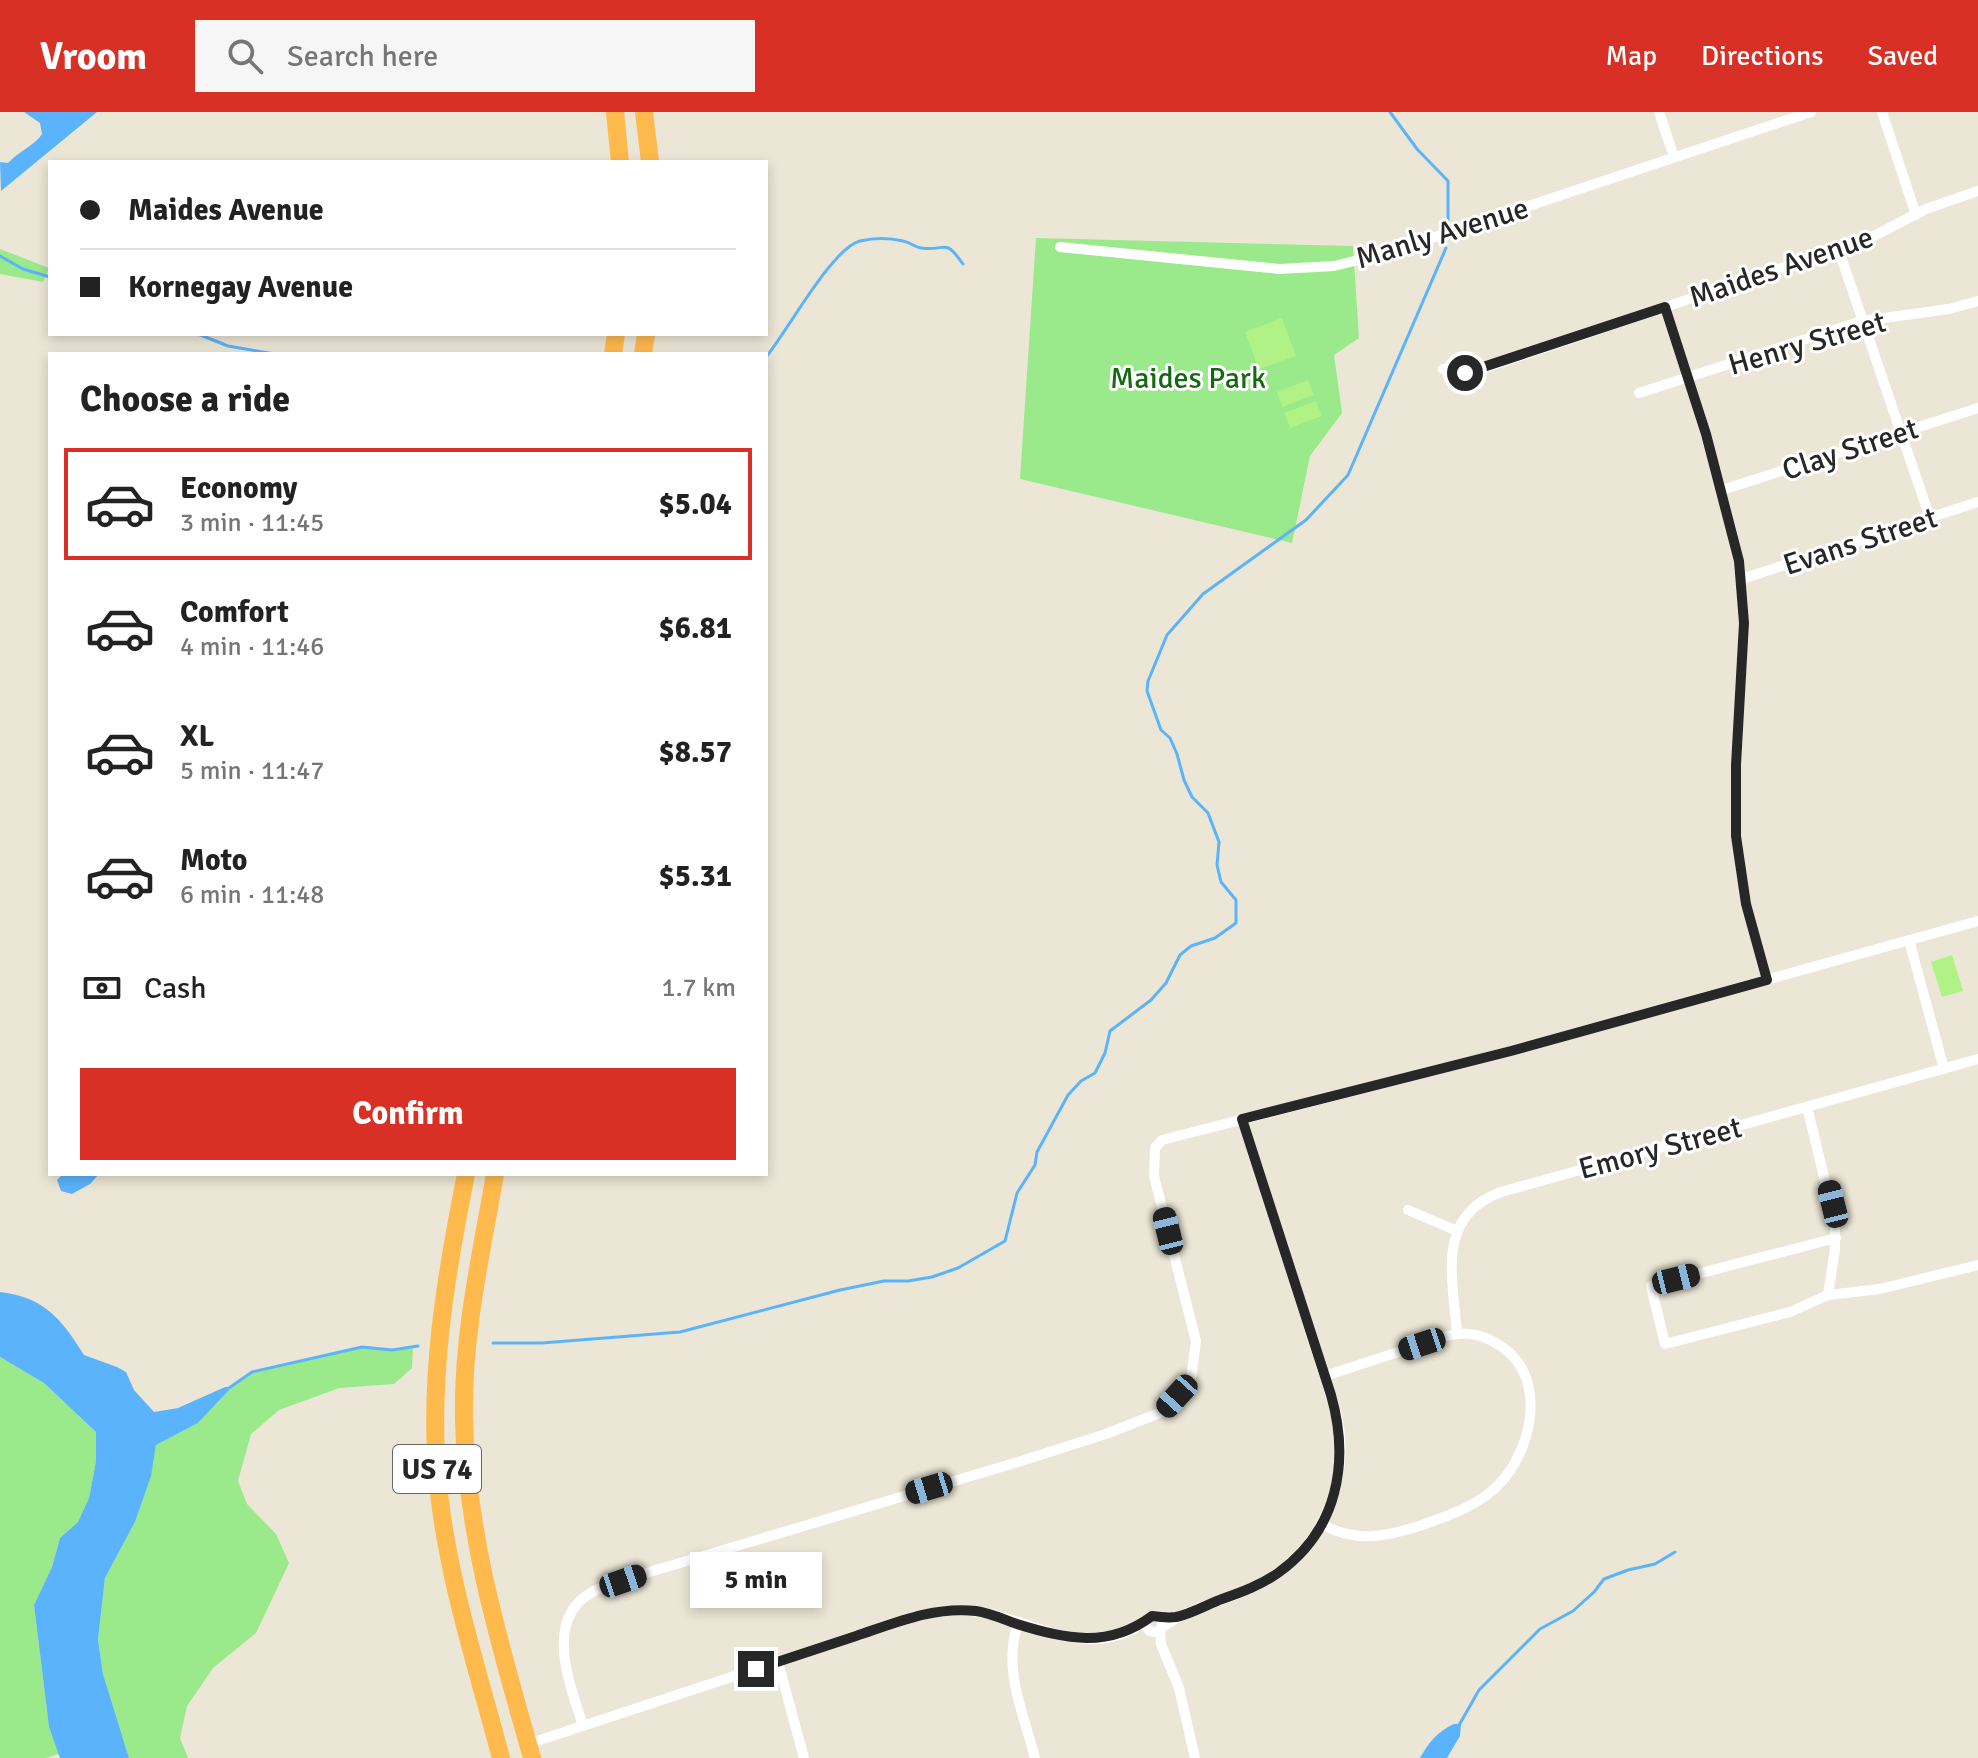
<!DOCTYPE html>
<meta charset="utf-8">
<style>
:root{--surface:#fff;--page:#f6f6f6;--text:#222;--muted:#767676;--line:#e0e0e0;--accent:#d93025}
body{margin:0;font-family:Signika,sans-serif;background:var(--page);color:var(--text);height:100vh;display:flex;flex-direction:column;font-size:30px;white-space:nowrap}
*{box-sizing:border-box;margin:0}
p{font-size:26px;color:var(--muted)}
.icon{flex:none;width:44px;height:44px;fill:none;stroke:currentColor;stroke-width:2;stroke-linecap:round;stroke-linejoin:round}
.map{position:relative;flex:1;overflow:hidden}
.drawer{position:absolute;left:48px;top:240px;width:720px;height:824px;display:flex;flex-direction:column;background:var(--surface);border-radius:0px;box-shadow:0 4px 12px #0003}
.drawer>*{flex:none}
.hud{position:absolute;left:48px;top:48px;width:720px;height:176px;border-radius:0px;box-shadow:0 4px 12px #0003;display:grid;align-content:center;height:176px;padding:0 32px;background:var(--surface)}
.end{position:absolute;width:36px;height:36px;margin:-18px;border:10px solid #272727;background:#fff;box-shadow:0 0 0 4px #fff}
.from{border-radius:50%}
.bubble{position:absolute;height:56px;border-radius:0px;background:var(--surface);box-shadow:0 4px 12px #0003;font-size:26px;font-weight:800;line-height:56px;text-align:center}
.car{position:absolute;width:24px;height:48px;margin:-24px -12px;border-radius:10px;box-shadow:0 0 6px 2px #0007;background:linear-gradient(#222 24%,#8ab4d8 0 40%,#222 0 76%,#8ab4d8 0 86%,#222 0)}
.hud b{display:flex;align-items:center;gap:28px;height:76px;font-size:30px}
.hud b+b{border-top:2px solid var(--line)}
.hud i{width:20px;height:20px;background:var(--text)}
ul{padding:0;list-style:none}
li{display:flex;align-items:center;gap:24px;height:112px;margin:0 16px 12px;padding:0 16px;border:4px solid transparent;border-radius:0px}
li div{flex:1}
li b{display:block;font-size:30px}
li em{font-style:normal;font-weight:800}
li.on{border-color:var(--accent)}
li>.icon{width:72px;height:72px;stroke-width:1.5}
h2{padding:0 32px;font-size:36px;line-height:96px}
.pay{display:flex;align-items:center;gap:20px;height:88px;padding:0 32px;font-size:30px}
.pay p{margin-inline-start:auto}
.action{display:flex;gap:16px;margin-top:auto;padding:16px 32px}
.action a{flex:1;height:92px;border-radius:0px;background:var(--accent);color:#fff;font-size:32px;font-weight:800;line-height:92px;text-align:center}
header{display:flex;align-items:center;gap:48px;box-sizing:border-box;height:112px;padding:0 40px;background:var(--accent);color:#fff}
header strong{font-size:38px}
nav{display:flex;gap:44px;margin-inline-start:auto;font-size:28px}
.search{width:560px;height:72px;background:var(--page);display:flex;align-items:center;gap:20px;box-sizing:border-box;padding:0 28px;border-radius:0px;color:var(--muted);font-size:30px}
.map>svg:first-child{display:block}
.green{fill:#9ae98b}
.pitch{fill:#b0f285}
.water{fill:#5bb4fb}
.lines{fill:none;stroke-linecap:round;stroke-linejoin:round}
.stream{stroke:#5bb4fb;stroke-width:3}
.minor{stroke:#fff;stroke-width:10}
.motorway{stroke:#ffba4d;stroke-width:18}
.route{stroke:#272727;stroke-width:10}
.labels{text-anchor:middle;stroke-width:6;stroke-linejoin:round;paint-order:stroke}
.shield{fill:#fff;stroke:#686868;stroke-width:2}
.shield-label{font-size:28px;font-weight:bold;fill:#272727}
.street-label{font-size:30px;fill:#272727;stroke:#fff}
.park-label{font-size:30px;fill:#146911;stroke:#fff}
</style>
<header>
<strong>Vroom</strong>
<div class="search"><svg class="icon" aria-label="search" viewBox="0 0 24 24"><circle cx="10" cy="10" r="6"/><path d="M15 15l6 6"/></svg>Search here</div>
<nav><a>Map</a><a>Directions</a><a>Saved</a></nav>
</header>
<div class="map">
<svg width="1978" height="1646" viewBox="0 0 1978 1646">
<rect width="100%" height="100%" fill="#ece6d6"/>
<g class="green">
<path d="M1036 126 1353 134 1359 226 1334 243 1342 301 1310 344 1292 431 1020 367Z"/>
<path d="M0 137 49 156 43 170 0 162Z"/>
<path d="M362 1235 392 1238 413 1235 412 1256 394 1272 339 1276 279 1298 251 1322 238 1369 247 1392 276 1422 289 1451 256 1521 213 1556 187 1594 180 1626 188 1646H129L103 1562 98 1527 105 1466 135 1410 150 1364 156 1333 198 1311 232 1275 252 1260Z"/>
<path d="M0 1245 44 1271 96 1320V1349L89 1386 78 1410 60 1426 52 1455 34 1493 49 1615 59 1642 46 1646H0Z"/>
</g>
<g class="pitch">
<path d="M1282 206 1296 244 1259 257 1245 220Z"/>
<path d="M1308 268 1314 283 1282 295 1277 280Z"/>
<path d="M1316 289 1322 304 1290 316 1284 301Z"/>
<path d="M1952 843 1963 879 1942 885 1931 850Z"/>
</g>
<g class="water">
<path d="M24 0H97L1 79 0 50 8 51C18 40 36 32 42 22L40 11Z"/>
<path d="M63 1062H99L90 1072 72 1082 61 1079 57 1068Z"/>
<path d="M0 1180C45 1185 62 1208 84 1243L117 1255 126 1260 134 1278 154 1300 178 1296 225 1275H232L198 1311 156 1333 151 1364 135 1410 105 1466 98 1527 103 1562 129 1646H60L49 1615 34 1493 52 1455 60 1426 78 1410 89 1386 96 1349V1320L44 1271 0 1245Z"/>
<path d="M1454 1612H1461L1460 1624 1447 1646H1420C1429 1630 1437 1620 1454 1612Z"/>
</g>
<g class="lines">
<g class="stream">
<path d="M1390 0 1417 37 1448 69V109"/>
<path d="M0 144 23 157 50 165"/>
<path d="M198 222 228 234 275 242"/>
<path d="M766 245C787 220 832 136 860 129 873 126 890 126 903 129 909 130 915 135 921 136 947 140 943 124 963 152"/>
<path d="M493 1231H542L680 1220 840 1178 884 1169H908L932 1165 958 1156 1005 1129 1017 1081 1035 1053 1037 1040 1068 983 1081 969 1095 961 1105 941 1110 919 1151 888 1166 871 1180 843 1191 834 1215 826 1236 811V788L1221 770 1217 753 1219 730 1208 701 1192 685 1184 668 1177 642 1170 626 1161 618 1147 579 1148 569 1167 523 1203 482 1306 408 1348 363 1446 136"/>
<path d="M229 1276 252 1260 362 1235 392 1238 418 1234"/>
<path d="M1458 1615 1479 1578 1540 1517 1573 1499 1594 1480 1604 1467 1628 1458 1655 1452 1675 1440"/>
</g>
<g class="minor">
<path d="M1659 0 1674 45"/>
<path d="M1882 0 1916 103"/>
<path d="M1060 135 1279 157 1334 154 1387 141 1811 0"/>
<path d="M1838 136 1930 406"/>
<path d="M1665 195 1706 322 1739 449 1744 511 1736 653V724L1746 792 1767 868"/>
<path d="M1443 257 1469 261 1868 127 1926 97 1978 79"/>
<path d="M1639 281 1862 209 1949 197 1978 189"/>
<path d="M1722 378 1978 296"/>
<path d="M1742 467 1978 390"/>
<path d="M1909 828 1944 957"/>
<path d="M1807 995 1835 1110V1137L1828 1183"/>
<path d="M1408 1098 1457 1119"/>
<path d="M1836 1126 1651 1174 1665 1232 1790 1200 1828 1183 1880 1177 1978 1153"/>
<path d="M1457 1222C1453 1166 1435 1104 1501 1080L1978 947"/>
<path d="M1321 1412C1356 1431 1386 1425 1422 1413 1451 1403 1481 1393 1502 1369 1536 1330 1547 1257 1494 1230 1478 1221 1464 1220 1447 1224L1325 1264"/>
<circle cx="1154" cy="1512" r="8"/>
<path d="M1018 1512C1002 1556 1024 1603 1035 1646"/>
<path d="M1161 1516C1190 1495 1226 1489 1258 1473 1321 1442 1353 1368 1336 1300L1242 1007"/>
<path d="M1160 1518 1161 1532 1179 1576 1195 1646"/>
<path d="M778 1550 804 1646"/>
<path d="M583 1614C570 1572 542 1506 594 1479 612 1470 634 1465 653 1459L1018 1350 1106 1322 1162 1300 1191 1267 1196 1229 1154 1064 1155 1036 1162 1028 1511 939 1978 809"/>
<path d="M528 1632 913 1505C936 1500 957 1496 981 1500 1037 1510 1091 1551 1147 1508"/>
</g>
<g class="motorway">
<path d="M615 0 620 50"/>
<path d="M644 0 650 50"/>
<path d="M613 242 616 222"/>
<path d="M643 242 646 222"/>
<path d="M466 1062C445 1167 427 1274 439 1381 449 1471 478 1559 501 1646"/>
<path d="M495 1062C481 1143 462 1225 464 1308 466 1423 501 1536 532 1646"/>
</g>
</g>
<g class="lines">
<path class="route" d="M756 1557C790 1546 823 1535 856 1524 895 1511 934 1494 976 1499 990 1501 1003 1507 1017 1512 1066 1527 1108 1537 1152 1504 1159 1505 1169 1506 1176 1505 1191 1502 1208 1492 1222 1487 1242 1480 1261 1473 1278 1461 1338 1418 1350 1350 1331 1283L1242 1007 1511 939 1767 868 1746 792 1736 724V653L1744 511 1739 449 1706 322 1665 195 1465 261"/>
</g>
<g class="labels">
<rect class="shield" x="393" y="1333" width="88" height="48" rx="6"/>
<g class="shield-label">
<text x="437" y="1367">US 74</text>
</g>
<g class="street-label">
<text transform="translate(1442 121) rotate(-17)" y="10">Manly Avenue</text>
<text transform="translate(1781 155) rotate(-19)" y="10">Maides Avenue</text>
<text transform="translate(1807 231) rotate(-16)" y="10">Henry Street</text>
<text transform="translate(1850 337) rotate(-18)" y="10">Clay Street</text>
<text transform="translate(1860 429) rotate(-18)" y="10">Evans Street</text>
<text transform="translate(1660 1036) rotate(-15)" y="10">Emory Street</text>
</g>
<g class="park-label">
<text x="1188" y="276">Maides Park</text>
</g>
</g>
</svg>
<i class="end from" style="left:1465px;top:261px"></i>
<i class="end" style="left:756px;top:1557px"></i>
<div class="bubble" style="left:690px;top:1440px;width:132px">5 min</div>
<i class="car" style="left:1833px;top:1092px;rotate:346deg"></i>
<i class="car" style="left:1168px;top:1119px;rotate:346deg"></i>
<i class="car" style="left:1676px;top:1167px;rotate:76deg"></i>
<i class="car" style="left:1422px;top:1232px;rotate:252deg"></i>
<i class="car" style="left:1177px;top:1284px;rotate:222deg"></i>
<i class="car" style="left:929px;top:1376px;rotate:253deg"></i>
<i class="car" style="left:623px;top:1469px;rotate:71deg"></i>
<div class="hud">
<b><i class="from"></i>Maides Avenue</b>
<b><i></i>Kornegay Avenue</b>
</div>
<section class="drawer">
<h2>Choose a ride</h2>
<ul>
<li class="on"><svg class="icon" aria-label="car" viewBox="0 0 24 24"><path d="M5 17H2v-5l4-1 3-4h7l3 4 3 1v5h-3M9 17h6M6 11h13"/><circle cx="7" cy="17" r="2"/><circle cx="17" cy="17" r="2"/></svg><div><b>Economy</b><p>3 min · 11:45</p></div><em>$5.04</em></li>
<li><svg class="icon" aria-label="car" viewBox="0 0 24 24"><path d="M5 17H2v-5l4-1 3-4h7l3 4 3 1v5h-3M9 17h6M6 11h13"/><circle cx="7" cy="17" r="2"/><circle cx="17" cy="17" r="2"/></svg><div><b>Comfort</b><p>4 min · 11:46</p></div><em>$6.81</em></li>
<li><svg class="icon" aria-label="car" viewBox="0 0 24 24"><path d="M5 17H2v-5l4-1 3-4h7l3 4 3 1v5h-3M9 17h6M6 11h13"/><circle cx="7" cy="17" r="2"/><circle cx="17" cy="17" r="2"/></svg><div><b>XL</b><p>5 min · 11:47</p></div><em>$8.57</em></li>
<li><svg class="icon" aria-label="car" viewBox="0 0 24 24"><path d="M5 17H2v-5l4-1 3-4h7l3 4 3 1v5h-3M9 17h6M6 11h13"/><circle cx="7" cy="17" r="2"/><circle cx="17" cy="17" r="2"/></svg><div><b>Moto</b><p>6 min · 11:48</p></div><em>$5.31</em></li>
</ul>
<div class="pay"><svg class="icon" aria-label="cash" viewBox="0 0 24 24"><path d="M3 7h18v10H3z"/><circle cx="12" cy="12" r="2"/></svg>Cash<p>1.7 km</p></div>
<div class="action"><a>Confirm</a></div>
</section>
</div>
